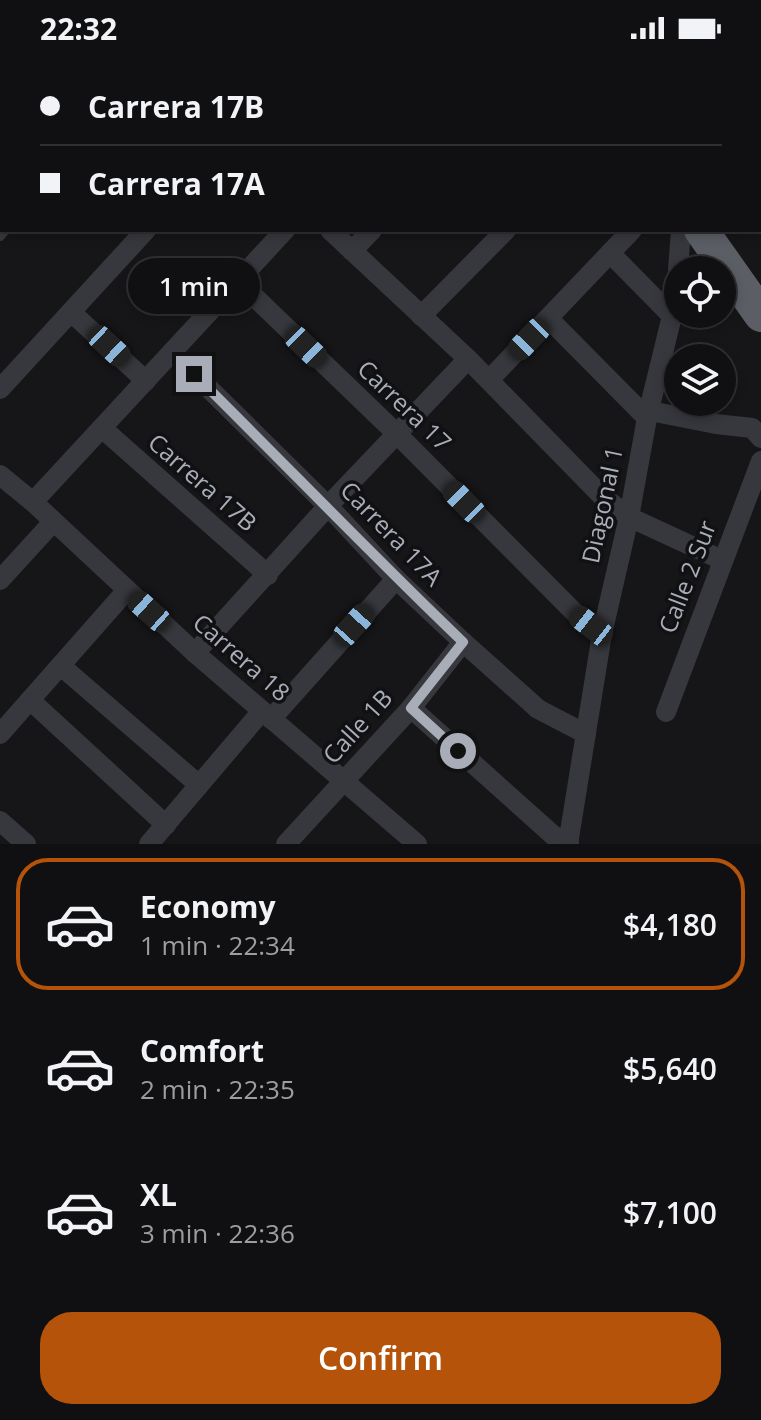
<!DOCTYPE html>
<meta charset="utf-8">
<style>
:root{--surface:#101012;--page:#19191b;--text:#f1f3f6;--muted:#9c9d9f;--line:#303032;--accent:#b45309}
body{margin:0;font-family:"Open Sans",sans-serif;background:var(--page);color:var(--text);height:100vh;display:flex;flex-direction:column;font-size:30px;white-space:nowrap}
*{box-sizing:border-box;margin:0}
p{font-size:26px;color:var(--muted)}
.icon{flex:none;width:44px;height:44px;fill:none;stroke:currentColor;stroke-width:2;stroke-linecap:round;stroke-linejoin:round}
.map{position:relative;height:788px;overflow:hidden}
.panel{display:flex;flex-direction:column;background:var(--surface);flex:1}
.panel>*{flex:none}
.hud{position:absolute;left:0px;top:0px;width:762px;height:176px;box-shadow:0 4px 12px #0003,0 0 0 2px var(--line);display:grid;align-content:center;height:176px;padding:0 40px;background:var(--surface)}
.controls{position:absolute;left:664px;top:200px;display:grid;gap:16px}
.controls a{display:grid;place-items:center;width:72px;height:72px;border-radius:50%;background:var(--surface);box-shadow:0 4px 12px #0003,0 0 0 2px var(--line);font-size:40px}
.end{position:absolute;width:36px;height:36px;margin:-18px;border:10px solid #a8adb8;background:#111;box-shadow:0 0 0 4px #111}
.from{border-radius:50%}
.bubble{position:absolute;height:56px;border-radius:28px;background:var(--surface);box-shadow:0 4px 12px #0003,0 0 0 2px var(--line);font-size:26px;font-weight:600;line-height:56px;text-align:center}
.car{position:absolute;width:24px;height:48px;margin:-24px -12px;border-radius:10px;box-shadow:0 0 6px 2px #0007;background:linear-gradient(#222 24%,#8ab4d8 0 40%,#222 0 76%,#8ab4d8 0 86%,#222 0)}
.hud b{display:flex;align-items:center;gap:28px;height:76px;font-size:30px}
.hud b+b{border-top:2px solid var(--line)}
.hud i{width:20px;height:20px;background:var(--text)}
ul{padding:14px 0 0;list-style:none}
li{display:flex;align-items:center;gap:24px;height:132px;margin:0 16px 12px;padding:0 24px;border:4px solid transparent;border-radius:32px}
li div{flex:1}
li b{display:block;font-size:30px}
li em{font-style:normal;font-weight:600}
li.selected{border-color:var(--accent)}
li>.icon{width:72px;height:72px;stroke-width:1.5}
.primary-button{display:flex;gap:16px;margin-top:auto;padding:16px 40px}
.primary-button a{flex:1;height:92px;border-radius:32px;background:var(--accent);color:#fff;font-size:32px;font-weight:600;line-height:92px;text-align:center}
.status{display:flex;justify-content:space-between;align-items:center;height:56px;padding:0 40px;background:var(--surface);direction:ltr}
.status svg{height:22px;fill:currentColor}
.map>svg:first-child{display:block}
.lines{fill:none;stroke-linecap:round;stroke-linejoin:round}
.service{stroke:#37383d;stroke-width:10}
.minor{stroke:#37383d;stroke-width:20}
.trunk{stroke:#5b5e65;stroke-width:34}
.route{stroke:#a8adb8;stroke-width:10}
.labels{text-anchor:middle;stroke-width:7;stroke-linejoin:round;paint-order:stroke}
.street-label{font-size:24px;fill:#a8adb8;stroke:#111113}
</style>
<div class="status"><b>22:32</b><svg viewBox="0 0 49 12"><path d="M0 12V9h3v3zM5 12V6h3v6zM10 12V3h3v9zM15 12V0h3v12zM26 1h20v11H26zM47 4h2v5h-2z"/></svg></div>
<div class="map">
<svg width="761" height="788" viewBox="0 0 761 788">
<rect width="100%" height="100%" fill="#161618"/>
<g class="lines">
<g class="service">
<path d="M55 0 58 2"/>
<path d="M0 74 2 76"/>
<path d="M0 180 5 174"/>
</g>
<g class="minor">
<path d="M147 0 149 2"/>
<path d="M295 0 297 2"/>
<path d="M394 0 396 2"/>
<path d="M185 2 187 0"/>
<path d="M411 2 413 0"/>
<path d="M708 2V0"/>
<path d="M330 174 468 303 601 439 629 461 722 504"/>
<path d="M352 195 372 174"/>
<path d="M610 197 672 260"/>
<path d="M678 214 681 174"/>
<path d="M238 225 398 379 574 556 602 578"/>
<path d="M71 256 146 325"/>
<path d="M421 260 506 174"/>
<path d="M549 263 647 362"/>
<path d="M172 296 328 450 396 523 463 586 538 653 586 678"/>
<path d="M489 324 632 174"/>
<path d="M0 333 146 174"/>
<path d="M650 355 716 368 752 372 761 382"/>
<path d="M103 373 268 519"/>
<path d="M0 419 33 446 195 597 417 788"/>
<path d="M33 446 285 174"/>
<path d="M0 524 53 466"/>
<path d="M195 597 328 450 468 303"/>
<path d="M61 610 199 729"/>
<path d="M30 644 166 769"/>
<path d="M411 652 554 780 569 786"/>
<path d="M666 656 761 405"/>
<path d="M271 663 396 523"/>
<path d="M0 678 127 534"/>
<path d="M0 765 26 788"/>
<path d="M149 788 262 655"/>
<path d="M286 788 411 652 463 586"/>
<path d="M568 788 602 578 629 461 647 362 672 260 678 216"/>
</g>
<g class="trunk">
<path d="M544 0 546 2"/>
<path d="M571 0 573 2"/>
<path d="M701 174 761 259"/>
</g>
</g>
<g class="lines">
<path class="route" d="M194 318C284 407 372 499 463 586L411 652 458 695"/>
</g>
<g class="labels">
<g class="street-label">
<text transform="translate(404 350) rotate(44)" y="8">Carrera 17</text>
<text transform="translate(202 427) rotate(41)" y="8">Carrera 17B</text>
<text transform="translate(603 449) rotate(-78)" y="8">Diagonal 1</text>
<text transform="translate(391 478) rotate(46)" y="8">Carrera 17A</text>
<text transform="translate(688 521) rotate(-69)" y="8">Calle 2 Sur</text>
<text transform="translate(241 602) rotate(41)" y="8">Carrera 18</text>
<text transform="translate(358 671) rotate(-48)" y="8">Calle 1B</text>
</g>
</g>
</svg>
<div class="controls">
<a><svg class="icon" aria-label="locate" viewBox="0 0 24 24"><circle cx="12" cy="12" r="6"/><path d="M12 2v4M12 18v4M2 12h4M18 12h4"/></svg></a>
<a><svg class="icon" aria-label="layers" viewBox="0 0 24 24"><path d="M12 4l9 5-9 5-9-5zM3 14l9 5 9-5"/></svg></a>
</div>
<i class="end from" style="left:458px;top:695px"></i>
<i class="end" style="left:194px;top:318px"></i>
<div class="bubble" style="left:128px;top:202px;width:132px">1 min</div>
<i class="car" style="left:529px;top:283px;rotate:224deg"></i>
<i class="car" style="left:109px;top:290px;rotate:133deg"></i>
<i class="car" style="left:306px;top:291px;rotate:134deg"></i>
<i class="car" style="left:464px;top:446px;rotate:315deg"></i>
<i class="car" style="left:149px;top:555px;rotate:312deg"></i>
<i class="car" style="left:354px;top:569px;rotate:42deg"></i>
<i class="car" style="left:591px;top:570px;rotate:308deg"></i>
<div class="hud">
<b><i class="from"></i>Carrera 17B</b>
<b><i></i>Carrera 17A</b>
</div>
</div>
<section class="panel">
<ul>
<li class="selected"><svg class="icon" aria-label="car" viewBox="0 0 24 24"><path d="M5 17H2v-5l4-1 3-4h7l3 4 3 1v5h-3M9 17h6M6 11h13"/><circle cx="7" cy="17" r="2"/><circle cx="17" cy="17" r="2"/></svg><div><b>Economy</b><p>1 min · 22:34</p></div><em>$4,180</em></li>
<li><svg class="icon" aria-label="car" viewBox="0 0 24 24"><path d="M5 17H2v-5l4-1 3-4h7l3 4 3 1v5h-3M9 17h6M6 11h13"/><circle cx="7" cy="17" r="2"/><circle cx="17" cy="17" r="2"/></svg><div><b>Comfort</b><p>2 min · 22:35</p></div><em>$5,640</em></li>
<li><svg class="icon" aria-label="car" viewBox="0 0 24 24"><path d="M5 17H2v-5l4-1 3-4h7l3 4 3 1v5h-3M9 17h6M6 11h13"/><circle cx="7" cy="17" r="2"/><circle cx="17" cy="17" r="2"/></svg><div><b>XL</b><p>3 min · 22:36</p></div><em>$7,100</em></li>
</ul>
<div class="primary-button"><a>Confirm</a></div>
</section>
